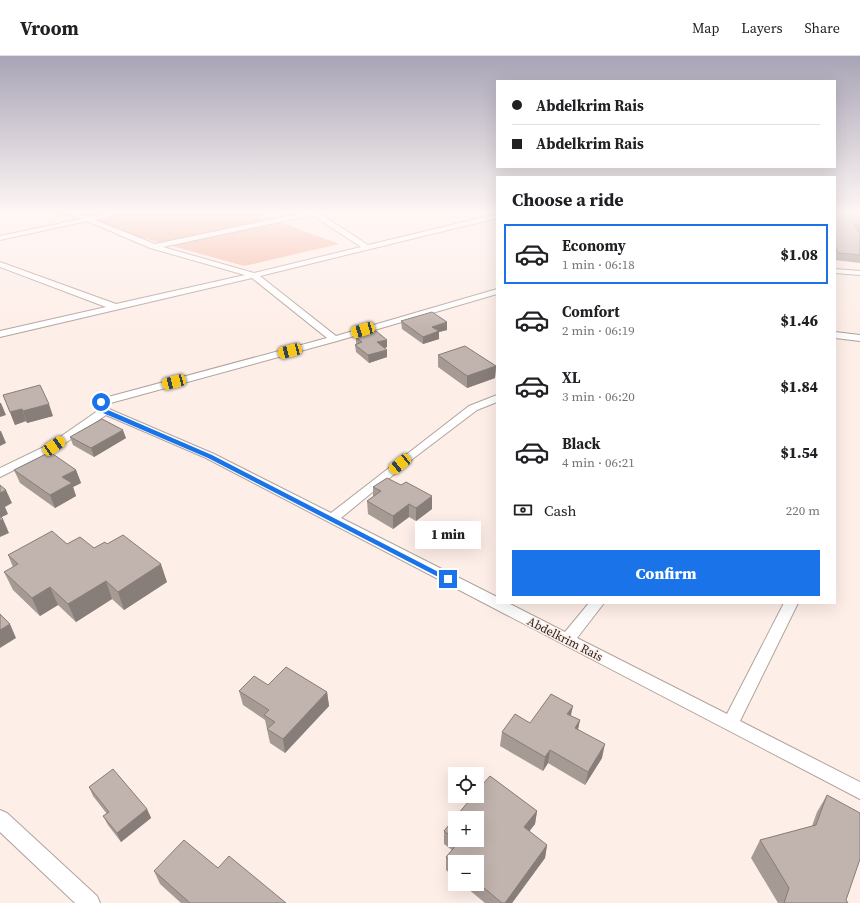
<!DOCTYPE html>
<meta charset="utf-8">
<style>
:root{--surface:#fff;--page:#f2f2f2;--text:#202124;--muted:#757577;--line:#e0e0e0;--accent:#1a73e8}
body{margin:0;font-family:"Source Serif 4",serif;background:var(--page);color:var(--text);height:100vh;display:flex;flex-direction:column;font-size:15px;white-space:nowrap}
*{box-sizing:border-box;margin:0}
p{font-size:13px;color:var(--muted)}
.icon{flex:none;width:22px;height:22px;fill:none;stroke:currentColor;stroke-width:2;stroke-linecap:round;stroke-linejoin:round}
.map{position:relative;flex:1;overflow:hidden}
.panel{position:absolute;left:496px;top:120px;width:340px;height:428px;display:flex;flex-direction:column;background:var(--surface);border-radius:0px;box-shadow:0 4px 16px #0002}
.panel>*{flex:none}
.top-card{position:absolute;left:496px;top:24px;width:340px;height:88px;border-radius:0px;box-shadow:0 4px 16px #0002;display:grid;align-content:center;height:88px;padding:0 16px;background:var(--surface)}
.buttons{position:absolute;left:448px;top:711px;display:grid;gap:8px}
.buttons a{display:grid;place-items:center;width:36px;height:36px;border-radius:0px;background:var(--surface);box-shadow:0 4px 16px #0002;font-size:20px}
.end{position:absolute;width:18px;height:18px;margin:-9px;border:5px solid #1a73e8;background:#fff;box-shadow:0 0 0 2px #fff}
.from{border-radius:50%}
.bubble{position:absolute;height:28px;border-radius:0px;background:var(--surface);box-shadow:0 4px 16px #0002;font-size:13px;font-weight:800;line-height:28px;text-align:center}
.car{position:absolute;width:12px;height:24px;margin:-12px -6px;border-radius:5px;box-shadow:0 0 3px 1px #0007;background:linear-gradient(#f5c518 24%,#345 0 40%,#f5c518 0 76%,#345 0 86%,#f5c518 0)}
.top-card b{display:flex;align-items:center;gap:14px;height:38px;font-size:15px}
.top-card b+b{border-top:1px solid var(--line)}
.top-card i{width:10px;height:10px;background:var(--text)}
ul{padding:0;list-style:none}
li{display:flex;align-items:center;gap:12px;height:60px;margin:0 8px 6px;padding:0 8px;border:2px solid transparent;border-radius:0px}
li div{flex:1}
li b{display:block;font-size:15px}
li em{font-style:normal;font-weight:800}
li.active{border-color:var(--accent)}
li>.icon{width:36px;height:36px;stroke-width:1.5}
h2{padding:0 16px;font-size:18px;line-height:48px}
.pay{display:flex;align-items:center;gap:10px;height:44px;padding:0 16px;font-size:15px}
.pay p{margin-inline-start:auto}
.cta{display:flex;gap:8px;margin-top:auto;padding:8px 16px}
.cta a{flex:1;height:46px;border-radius:0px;background:var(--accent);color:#fff;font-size:16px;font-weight:800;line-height:46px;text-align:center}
header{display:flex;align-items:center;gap:24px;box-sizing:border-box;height:56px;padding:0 20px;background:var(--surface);border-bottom:1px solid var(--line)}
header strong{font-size:19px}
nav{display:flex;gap:22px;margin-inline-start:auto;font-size:14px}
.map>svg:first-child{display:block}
.green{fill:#f3b7a2}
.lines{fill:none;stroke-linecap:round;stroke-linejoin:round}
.street-casing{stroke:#b1a39e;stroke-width:2}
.street{fill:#fff;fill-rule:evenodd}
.wall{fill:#a69a95;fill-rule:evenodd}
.shaded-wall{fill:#877d79}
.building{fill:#c1b3ad;stroke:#877d79}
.route{fill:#1a73e8}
.labels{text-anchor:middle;stroke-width:3;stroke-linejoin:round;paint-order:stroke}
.street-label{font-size:12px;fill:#282220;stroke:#feeee8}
</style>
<header>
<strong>Vroom</strong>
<nav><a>Map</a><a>Layers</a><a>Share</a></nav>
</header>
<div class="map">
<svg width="860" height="847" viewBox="0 0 860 847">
<rect width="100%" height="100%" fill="#feeee8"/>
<path class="green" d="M50 156H253L339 188 244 210Z"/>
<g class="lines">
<defs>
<g id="street">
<path d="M69 156H77L88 161 112 156H124L123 157 95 164 155 188 307 156H319V157L368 189 497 158V162L260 220 336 280 497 233V238L337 285 107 348 109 353 214 398 331 457 469 350 497 339V346L477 354 415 401 341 462 497 541V547H508L565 576 589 547H604L577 582 727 658 784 547H798L740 665 860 726V743L206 402 106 359 58 392 0 421V412L50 388 99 354 96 346 97 344 327 282 252 222 0 281V275L106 251 0 211V206L116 248 245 219 150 192 87 165 0 184V180L81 163ZM312 159 361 191 254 217 163 191Z"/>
<path d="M835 213 860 215V219L835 217Z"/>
<path d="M835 276 860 279V285L835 282Z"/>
<path d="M0 754 7 757 97 840 100 847H75L0 776Z"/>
</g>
</defs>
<use href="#street" class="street-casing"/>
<use href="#street" class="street"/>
</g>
<g class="wall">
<path d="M835 156 841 158 840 156H860L859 159H860V177H859H860V207L835 204Z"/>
<path d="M401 265 447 266V274L439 276V283L423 288 402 273Z"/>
<path d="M356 281 387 284V291L385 292 387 301 369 307 356 296 355 289 356 288Z"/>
<path d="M438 299 496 310 495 322 467 332 438 311Z"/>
<path d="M3 339 53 360 27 367 26 365 15 369Z"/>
<path d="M70 381 126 382 94 401 73 389Z"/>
<path d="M14 414H76L81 427 73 431 76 440 55 452 20 427Z"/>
<path d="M373 431 432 440V453L416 465 409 461 393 473 368 458 367 445 373 441Z"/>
<path d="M107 488 167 526 124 554 112 543 76 566 58 549 40 560 13 534 4 516 13 511 8 499 94 492Z"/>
<path d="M268 629 327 636 329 650 285 697 270 687 265 664 243 649 239 635Z"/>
<path d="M571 660 580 664 578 673 602 702 585 729 548 707 543 715 500 690 502 676 530 667Z"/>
<path d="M490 720 537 755 535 768 529 775 547 789 545 802 512 847H485L462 828H477V806H455V822L446 814V801L452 794 444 788V775L473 740H477V735ZM455 762H477V784H455Z"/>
<path d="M89 731 147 753 151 762 121 786 108 769 103 760 107 758 93 740Z"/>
<path d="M827 739 846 844 848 847H778L751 802 760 784 812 770 817 756Z"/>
<path d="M218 812 286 847H181L160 828 154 815Z"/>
</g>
<g class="shaded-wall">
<path d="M447 266V274L439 276V283L423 288V281L432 271Z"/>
<path d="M387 284V291L378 294 377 286Z"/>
<path d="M387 294V301L369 307 368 299Z"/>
<path d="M496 310 495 322 467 332V320Z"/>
<path d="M0 347H1L6 359 0 361Z"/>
<path d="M49 348 53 360 27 367 23 355Z"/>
<path d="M22 353 26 365 15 369 10 356Z"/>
<path d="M123 374 126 382 94 401 91 392Z"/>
<path d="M0 375H1L6 387 0 390Z"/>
<path d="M76 414 81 427 73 431 76 440 55 452 50 439 62 421Z"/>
<path d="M6 434 12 447 5 451 8 458 0 462V437Z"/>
<path d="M432 440V453L416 465V452Z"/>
<path d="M409 448V461L393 473V460Z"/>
<path d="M3 463 9 477 0 481V465Z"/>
<path d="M161 508 167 526 124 554 118 536Z"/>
<path d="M106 525 112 543 76 566 68 548Z"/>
<path d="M50 531 58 549 40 560 32 542Z"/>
<path d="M10 568 16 582 0 592V574Z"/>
<path d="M327 636 329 650 285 697 283 683Z"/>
<path d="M573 650 570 664 567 658Z"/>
<path d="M580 664 577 678 575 672Z"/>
<path d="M605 688 602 702 585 729 588 716Z"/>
<path d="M550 694 548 707 543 715 545 701Z"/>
<path d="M147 753 151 762 121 786 117 777Z"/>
<path d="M537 755 535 768 522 785 524 771Z"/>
<path d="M547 789 545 802 512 847H505Z"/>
</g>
<g class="building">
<path d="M835 156H837V157L860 159V169H854L860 177V199L838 197 835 189Z"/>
<path d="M432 256 447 266 432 271 439 275 423 281 401 265Z"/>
<path d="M376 275 387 284 377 286 387 294 368 299 355 289 362 286 356 281Z"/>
<path d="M465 290 496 310 467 320 438 299Z"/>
<path d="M40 329 49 348 23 355 22 353 10 356 3 339Z"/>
<path d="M102 363 123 374 91 392 70 381Z"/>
<path d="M50 396 76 414 62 421 72 427 50 439 14 414Z"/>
<path d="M387 422 401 429 406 426 432 440 416 452 409 448 393 460 367 445 381 435 373 431Z"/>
<path d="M0 429 6 434 0 437Z"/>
<path d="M0 460 3 463 0 465Z"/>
<path d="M52 475 67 488 80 481 94 492 105 486 107 488 123 479 161 508 118 536 106 525 68 548 50 531 32 542 4 516 18 508 8 499Z"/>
<path d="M0 558 10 568 0 574Z"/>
<path d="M286 611 327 636 283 683 267 673 275 666 264 659 269 654 239 635 254 620 268 629Z"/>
<path d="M551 638 573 650 567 658 580 664 575 672 605 688 588 716 550 694 545 701 502 676 515 658 530 667Z"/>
<path d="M113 713 147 753 117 777 103 760 109 756 89 731Z"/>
<path d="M490 720 537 755 524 771 547 789 505 847H502L477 826V806H455V808L446 801 459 786 456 784H477V762H455V783L444 775 473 740H477V735Z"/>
<path d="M827 739 860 757V803L846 844 848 847H784L789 832 760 784 816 769Z"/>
<path d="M184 784 218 812 229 800 286 847H190L154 815Z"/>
</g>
<linearGradient id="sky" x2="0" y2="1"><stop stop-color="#a9a4b6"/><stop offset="0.57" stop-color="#fff7f5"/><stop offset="1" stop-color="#fff7f5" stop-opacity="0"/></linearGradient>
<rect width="860" height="274" fill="url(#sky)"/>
<path class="route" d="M99 345H103L108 354 212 399 452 523 448 526 446 525 208 402 103 357Z"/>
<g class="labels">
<g class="street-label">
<text transform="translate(565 583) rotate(27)" y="4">Abdelkrim Rais</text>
</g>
</g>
</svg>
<div class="buttons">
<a><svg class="icon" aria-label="locate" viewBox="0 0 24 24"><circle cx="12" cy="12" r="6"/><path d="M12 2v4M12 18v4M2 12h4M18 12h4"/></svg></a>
<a>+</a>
<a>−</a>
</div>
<i class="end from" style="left:101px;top:346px"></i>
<i class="end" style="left:448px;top:523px"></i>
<div class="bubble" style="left:415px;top:465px;width:66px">1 min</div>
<i class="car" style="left:363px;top:274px;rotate:254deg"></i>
<i class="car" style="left:290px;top:295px;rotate:255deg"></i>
<i class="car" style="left:174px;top:326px;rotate:255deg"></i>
<i class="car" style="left:54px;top:390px;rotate:56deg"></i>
<i class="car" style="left:400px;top:408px;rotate:231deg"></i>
<div class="top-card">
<b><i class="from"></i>Abdelkrim Rais</b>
<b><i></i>Abdelkrim Rais</b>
</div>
<section class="panel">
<h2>Choose a ride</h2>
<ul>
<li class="active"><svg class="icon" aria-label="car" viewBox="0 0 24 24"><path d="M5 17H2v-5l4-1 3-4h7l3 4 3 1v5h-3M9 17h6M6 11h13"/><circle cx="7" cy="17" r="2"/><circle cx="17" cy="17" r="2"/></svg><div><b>Economy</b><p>1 min · 06:18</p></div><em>$1.08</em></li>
<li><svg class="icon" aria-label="car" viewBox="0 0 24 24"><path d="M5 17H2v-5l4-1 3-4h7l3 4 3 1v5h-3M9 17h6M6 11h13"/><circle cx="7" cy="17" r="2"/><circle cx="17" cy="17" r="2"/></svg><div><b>Comfort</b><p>2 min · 06:19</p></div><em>$1.46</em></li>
<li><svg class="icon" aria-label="car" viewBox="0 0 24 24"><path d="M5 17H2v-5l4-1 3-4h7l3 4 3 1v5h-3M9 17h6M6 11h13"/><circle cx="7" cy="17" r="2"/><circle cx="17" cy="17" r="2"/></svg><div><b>XL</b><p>3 min · 06:20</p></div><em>$1.84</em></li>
<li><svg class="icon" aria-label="car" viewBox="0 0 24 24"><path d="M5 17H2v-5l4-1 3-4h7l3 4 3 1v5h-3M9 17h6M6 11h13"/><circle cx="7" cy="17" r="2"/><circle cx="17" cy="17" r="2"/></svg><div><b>Black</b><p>4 min · 06:21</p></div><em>$1.54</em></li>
</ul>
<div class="pay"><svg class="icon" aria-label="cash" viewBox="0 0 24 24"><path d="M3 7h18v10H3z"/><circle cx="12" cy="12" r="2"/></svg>Cash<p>220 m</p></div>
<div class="cta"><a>Confirm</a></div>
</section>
</div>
